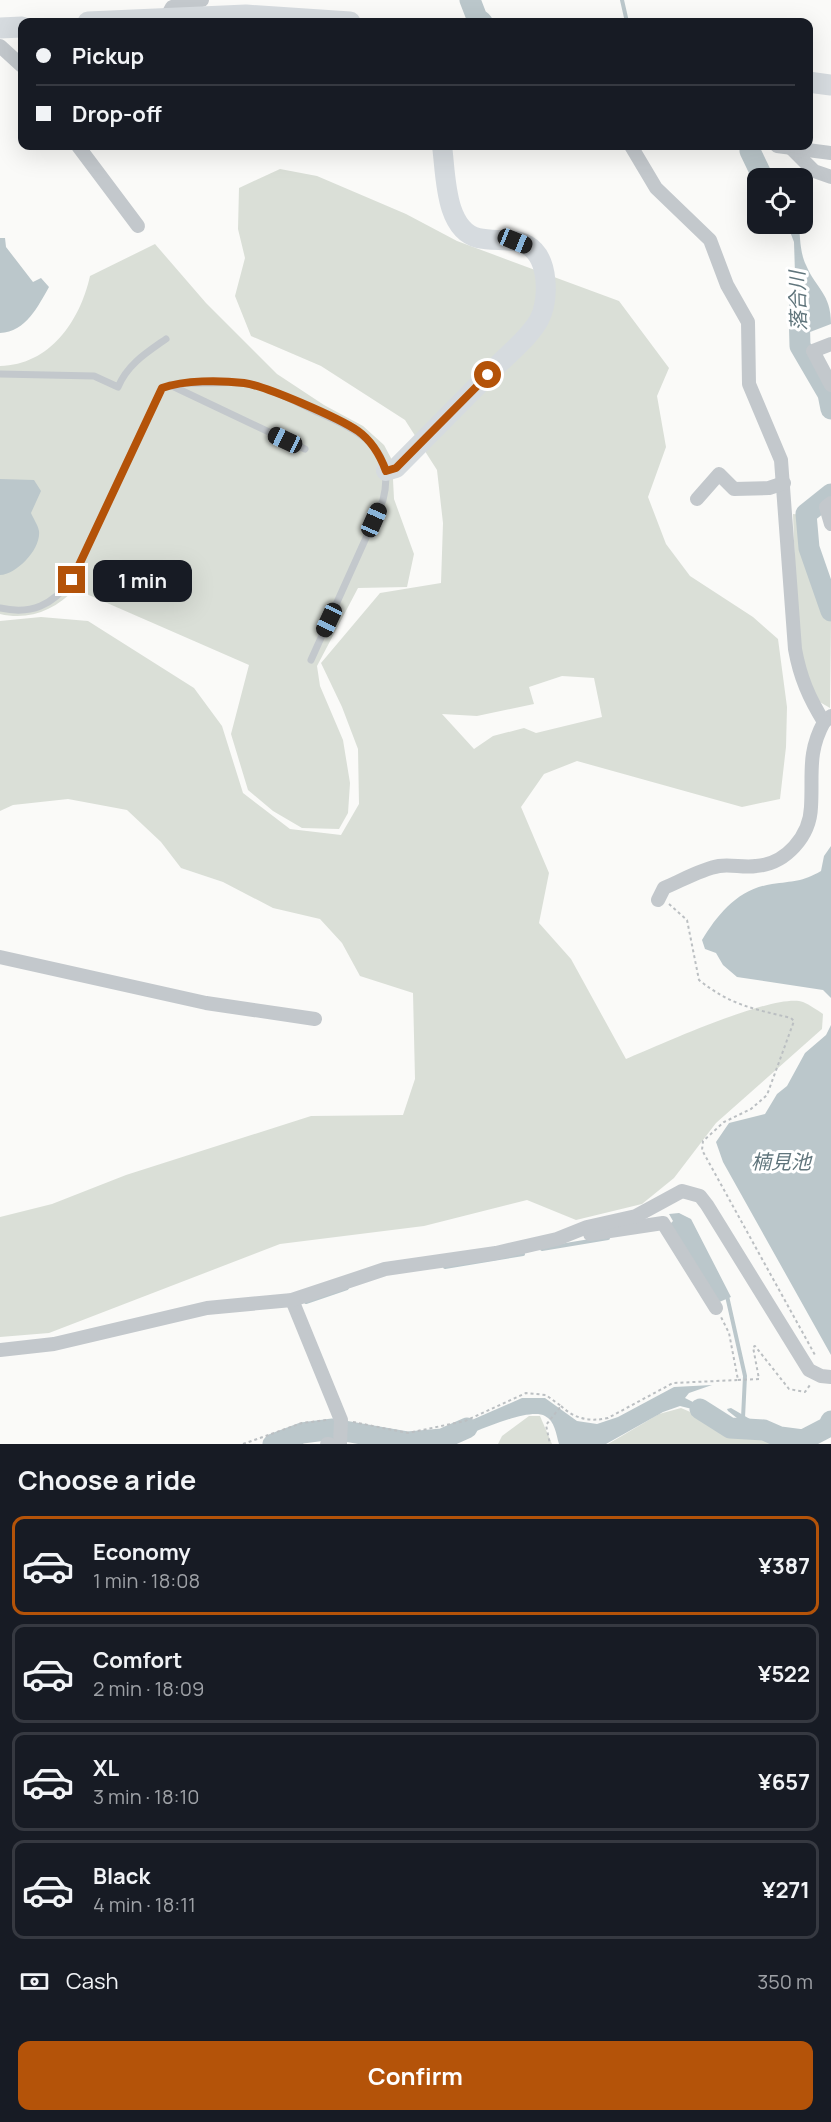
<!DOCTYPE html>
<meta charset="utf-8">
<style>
:root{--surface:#171b24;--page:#20242c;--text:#f1f3f6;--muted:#9ea1a6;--line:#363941;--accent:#b45309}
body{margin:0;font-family:Manrope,"Noto Sans JP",sans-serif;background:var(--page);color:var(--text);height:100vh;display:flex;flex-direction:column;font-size:22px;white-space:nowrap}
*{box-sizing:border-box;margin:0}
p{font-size:20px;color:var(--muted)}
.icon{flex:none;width:33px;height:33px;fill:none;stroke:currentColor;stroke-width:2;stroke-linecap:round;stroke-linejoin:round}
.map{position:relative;height:1444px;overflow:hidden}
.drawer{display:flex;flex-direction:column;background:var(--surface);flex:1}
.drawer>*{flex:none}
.guide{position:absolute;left:18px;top:18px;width:795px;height:132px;border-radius:12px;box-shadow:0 6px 24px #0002;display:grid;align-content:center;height:132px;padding:0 18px;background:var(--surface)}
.controls{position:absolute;left:747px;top:168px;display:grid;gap:12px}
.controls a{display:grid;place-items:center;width:66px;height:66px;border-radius:12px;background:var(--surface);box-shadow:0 6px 24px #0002;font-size:30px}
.end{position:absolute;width:27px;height:27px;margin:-14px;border:8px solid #b45309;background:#fff;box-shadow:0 0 0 3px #fff}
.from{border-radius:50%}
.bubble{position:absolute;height:42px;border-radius:12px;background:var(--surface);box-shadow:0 6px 24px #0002;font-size:20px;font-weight:700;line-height:42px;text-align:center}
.car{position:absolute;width:18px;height:36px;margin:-18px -9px;border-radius:8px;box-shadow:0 0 4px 2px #0007;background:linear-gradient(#222 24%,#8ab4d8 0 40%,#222 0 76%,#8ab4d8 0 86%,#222 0)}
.guide b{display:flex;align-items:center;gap:21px;height:57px;font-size:22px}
.guide b+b{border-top:2px solid var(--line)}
.guide i{width:15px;height:15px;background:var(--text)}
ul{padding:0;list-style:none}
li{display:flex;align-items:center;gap:18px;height:99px;margin:0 12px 9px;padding:0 6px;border:3px solid var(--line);border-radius:12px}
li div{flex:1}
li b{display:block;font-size:22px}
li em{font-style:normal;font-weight:700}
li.current{border-color:var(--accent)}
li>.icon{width:54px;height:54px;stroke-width:1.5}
h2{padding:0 18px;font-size:27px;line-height:72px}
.pay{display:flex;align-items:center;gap:15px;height:66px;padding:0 18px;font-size:22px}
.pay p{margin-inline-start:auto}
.button{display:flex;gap:12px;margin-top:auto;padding:12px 18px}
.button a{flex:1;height:69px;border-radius:12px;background:var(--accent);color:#fff;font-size:24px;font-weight:700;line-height:69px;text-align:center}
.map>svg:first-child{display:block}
.green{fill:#dadfd7;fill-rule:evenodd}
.water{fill:#bbc7cb}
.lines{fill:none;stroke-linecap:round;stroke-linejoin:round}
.stream{stroke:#bbc7cb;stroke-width:4}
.river{stroke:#bbc7cb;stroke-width:21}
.path{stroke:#bbbfc2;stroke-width:2;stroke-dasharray:3 3;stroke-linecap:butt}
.lane{stroke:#c3c8cc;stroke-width:7}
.street{stroke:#c3c8cc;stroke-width:14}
.secondary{stroke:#d6dbdf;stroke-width:20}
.primary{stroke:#d6dbdf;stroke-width:21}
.route{stroke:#b45309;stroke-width:8}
.labels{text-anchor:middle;stroke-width:6;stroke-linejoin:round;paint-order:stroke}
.water-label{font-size:20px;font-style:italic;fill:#60757c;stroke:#fff}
</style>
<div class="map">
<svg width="831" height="1444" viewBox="0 0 831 1444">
<rect width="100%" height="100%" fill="#fafaf8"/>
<g class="green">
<path d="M280 169 317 176 406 214 457 241 619 301 669 368 657 396 666 447 648 497 666 544 690 576 753 617 778 639 787 707 786 747 780 799 742 807 577 761 544 774 521 807 549 873 539 923 571 959 626 1059C657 1046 775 992 803 1002 810 1005 817 1010 823 1014L822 1029 716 1123 674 1178 642 1204 576 1220 527 1200 424 1226 280 1244 49 1333 0 1337V1217L52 1204 126 1175 311 1116 403 1115 415 1079 413 993 360 976 342 943 320 919 273 908 223 882 181 868 161 842 127 810 68 799 13 805 0 811V621L41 617 88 621 194 688 222 726 243 793 290 829 341 835 359 804 358 749 342 707 321 663 380 593 441 583 443 523 437 470 405 420 321 366 251 336 235 296 245 258 238 229 239 188ZM562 676 594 678 602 717 536 733 524 728 493 736 474 749 442 714 477 716 534 704 529 687Z"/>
<path d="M155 244 206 303 277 374 324 405 363 426 384 445 392 460 394 499 414 554 407 587 358 588 317 666 320 686 343 740 350 783 348 813 339 829 302 828 273 811 248 790 231 734 249 665 75 589C55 610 29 621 0 614V366C50 365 80 321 90 276Z"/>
<path d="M793 514 804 515 806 548 827 603 831 622 830 708 813 698 798 648Z"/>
<path d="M681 1408 749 1437 800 1444H608L659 1414Z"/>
<path d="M529 1416H540L552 1444H498L502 1436Z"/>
</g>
<g class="water">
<path d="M787 224H799C800 236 800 253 806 265 816 289 831 293 831 324L797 337 794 242Z"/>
<path d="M0 238H5L6 247 33 282 41 278 49 287C38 306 26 332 0 333Z"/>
<path d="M0 479 34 480 41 491 31 513C33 518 38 525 39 531 41 549 17 574 0 575Z"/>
<path d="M831 846V998L823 990 737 977 723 965 716 953 705 949 702 940C718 914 738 889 772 884 793 881 802 882 821 871L824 856Z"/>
<path d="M831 1025V1355L723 1162 716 1142 729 1123 765 1114 777 1094 787 1086 805 1053 826 1035Z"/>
<path d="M679 1213 691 1219 731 1297 717 1303 670 1224 673 1221 669 1214Z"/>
<path d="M712 1385 689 1393 685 1398 715 1413 725 1423 723 1425 696 1410 680 1406 663 1412 606 1444H559C556 1434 555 1421 545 1416 527 1406 465 1437 444 1444L442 1433 522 1398H545L577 1421 597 1424 618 1417 674 1387Z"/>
<path d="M731 1408 755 1422 777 1427V1438L747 1433V1426L728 1411 727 1409Z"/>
</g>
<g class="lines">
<g class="stream">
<path d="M622 0 627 22"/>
<path d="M542 1249 608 1238"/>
<path d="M445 1267 523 1254"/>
<path d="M727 1296 745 1376 743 1418"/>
<path d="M306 1302 347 1288"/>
</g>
<g class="river">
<path d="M470 0 477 18 482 22"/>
<path d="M750 151 763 178"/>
<path d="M799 309 800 346 828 394 831 409"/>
<path d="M831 494 806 514 809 548 831 611"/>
<path d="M700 1409 730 1428 764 1430 780 1437 803 1440 828 1427 831 1421"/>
<path d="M273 1444 302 1433 333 1429 408 1442 442 1439 467 1428"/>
</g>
<g class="path">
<path d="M669 904 687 920 699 980C730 1005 754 1009 791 1018L794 1021 767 1095 751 1109 724 1122 703 1141 702 1150 815 1355"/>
<path d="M738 1380 759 1379 753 1347 755 1346 789 1389 805 1392 810 1385"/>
<path d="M561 1406C575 1419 589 1422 608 1418L673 1383 738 1380 729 1333 721 1317"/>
<path d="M353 1422 408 1433 465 1421 526 1393 546 1395 561 1406 546 1425 550 1444"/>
<path d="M243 1444 302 1423 327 1420"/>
</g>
<g class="lane">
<path d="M0 374 94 376 118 387C128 364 146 353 166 339"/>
<path d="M170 385 305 449"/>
<path d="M0 608C32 615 52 605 72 580L162 388C177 383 191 383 207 383 219 383 232 382 244 383 270 387 294 401 317 412 357 430 397 447 383 500L311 660"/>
</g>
<g class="street">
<path d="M166 18 172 7 202 0"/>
<path d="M0 46 22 66"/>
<path d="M78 146 138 226"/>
<path d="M631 146 656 188 710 240 727 285 748 322 749 384 781 460 795 649C800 677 809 698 824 722L831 716"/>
<path d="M777 146 831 153"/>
<path d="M791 148 814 171 831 177"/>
<path d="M831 344 813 351 831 385"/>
<path d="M697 499 719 474 734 489 769 488 784 483"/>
<path d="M831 503 826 507 831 524"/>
<path d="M658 900 664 888C681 881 701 869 719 866 731 864 744 868 756 866 786 864 810 836 811 807 813 774 807 753 824 722"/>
<path d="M0 957 206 1003 315 1019"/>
<path d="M590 1234 663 1223 716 1308"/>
<path d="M292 1300 341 1420 340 1444"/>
<path d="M0 1350 54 1344 207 1308 292 1300 385 1269 496 1253 557 1239 587 1227 636 1216 682 1191 700 1196 707 1205 809 1370 821 1376 831 1377"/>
<path d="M327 1444H329"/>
</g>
<path class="secondary" d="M386 471 396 468C429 435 462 401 496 367 509 353 529 338 539 320 549 300 550 258 527 245 512 237 494 242 478 238 444 229 446 173 442 146"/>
<g class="primary">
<path d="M88 22 246 15 350 22"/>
<path d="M0 28 22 27"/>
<path d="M808 82 831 85"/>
</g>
</g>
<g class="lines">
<path class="route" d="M72 580 162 388C185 380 219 380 244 383 266 386 339 418 358 431 372 441 380 455 386 471L396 468 488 375"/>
</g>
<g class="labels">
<g class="water-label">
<text transform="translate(798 301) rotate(-92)" y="7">落合川</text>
<text x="781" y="1169">楠見池</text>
</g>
</g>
</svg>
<div class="controls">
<a><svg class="icon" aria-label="locate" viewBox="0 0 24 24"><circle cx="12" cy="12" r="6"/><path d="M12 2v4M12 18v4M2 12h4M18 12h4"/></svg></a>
</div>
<i class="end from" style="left:488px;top:375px"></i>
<i class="end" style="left:72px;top:580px"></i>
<div class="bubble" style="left:93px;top:560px;width:99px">1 min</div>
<i class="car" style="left:515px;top:241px;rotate:112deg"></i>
<i class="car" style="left:285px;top:440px;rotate:295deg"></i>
<i class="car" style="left:374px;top:520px;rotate:24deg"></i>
<i class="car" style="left:329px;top:620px;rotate:205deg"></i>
<div class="guide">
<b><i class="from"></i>Pickup</b>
<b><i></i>Drop-off</b>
</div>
</div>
<section class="drawer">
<h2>Choose a ride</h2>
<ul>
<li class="current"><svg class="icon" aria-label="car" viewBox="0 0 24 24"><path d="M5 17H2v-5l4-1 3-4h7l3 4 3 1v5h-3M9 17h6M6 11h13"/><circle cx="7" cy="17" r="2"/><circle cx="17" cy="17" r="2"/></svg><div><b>Economy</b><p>1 min · 18:08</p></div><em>¥387</em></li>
<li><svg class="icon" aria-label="car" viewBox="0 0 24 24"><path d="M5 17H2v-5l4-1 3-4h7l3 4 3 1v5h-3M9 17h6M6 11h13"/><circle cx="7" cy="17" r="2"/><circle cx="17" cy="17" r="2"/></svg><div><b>Comfort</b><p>2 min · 18:09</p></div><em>¥522</em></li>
<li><svg class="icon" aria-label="car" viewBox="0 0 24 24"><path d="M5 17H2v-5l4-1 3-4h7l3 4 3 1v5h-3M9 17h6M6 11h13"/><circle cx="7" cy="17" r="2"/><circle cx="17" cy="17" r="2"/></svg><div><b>XL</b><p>3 min · 18:10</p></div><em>¥657</em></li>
<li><svg class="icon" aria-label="car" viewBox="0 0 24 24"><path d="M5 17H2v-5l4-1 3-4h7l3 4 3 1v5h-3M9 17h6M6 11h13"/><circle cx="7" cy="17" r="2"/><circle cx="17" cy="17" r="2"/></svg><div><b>Black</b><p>4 min · 18:11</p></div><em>¥271</em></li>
</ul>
<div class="pay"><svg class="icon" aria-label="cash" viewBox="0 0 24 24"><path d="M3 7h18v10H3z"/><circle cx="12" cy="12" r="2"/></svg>Cash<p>350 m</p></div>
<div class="button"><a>Confirm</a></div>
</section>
